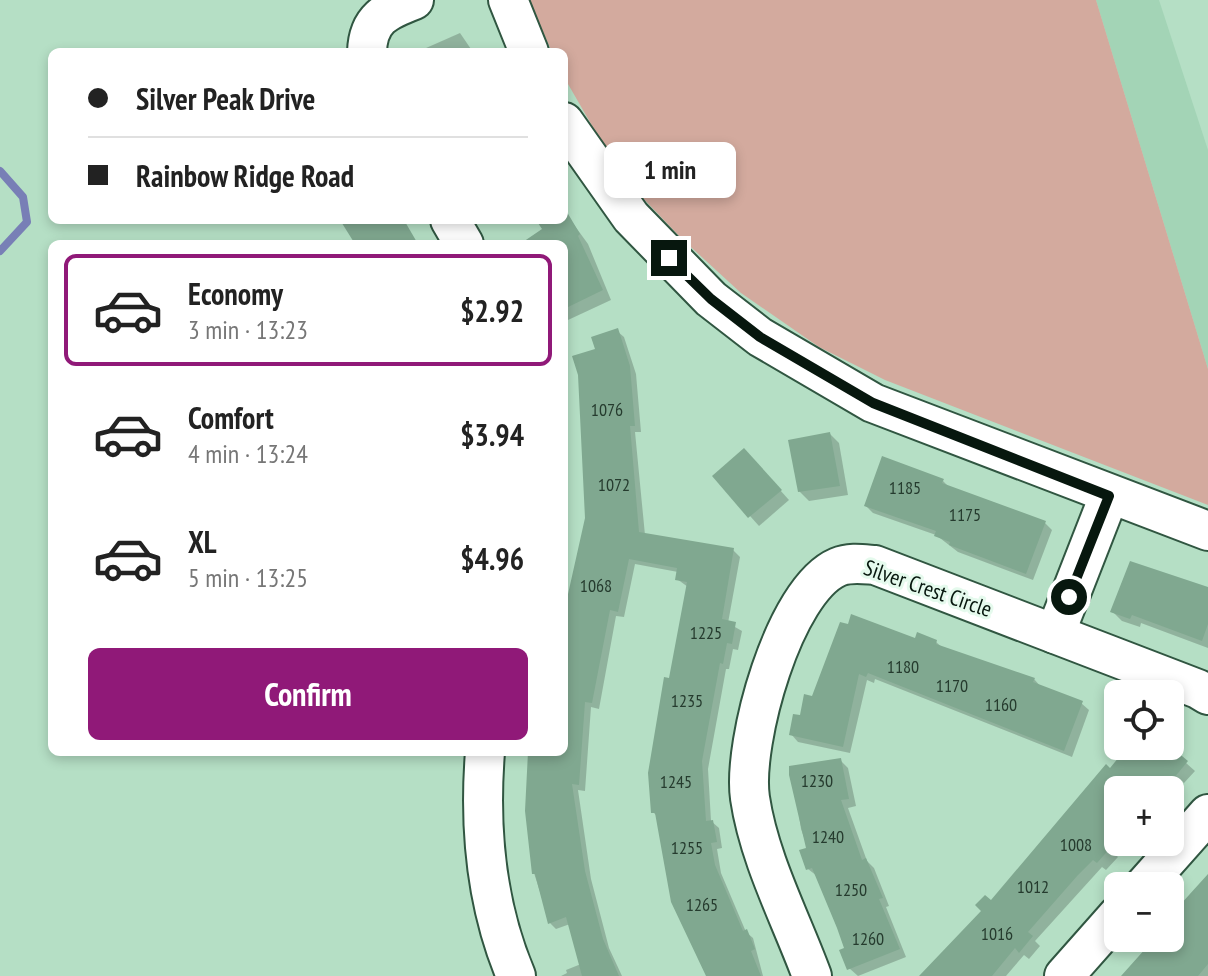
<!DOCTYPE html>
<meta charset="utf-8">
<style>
:root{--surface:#fff;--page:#f6f6f6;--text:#222;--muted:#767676;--line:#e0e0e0;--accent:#901978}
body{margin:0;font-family:"PT Sans Narrow",sans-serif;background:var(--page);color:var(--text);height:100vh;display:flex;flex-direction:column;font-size:30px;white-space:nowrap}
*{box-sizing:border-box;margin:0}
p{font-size:26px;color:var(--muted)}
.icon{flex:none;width:44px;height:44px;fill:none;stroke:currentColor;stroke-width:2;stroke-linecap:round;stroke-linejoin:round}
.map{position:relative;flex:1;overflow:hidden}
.details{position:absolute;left:48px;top:240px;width:520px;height:516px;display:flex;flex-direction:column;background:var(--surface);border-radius:12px;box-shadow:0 4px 12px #0003}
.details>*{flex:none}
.banner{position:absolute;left:48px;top:48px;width:520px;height:176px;border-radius:12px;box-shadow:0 4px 12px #0003;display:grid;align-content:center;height:176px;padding:0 40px;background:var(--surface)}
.controls{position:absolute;left:1104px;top:680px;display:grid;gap:16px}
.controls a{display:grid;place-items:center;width:80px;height:80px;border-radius:12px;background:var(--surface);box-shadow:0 4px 12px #0003;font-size:40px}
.end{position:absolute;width:36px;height:36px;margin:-18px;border:10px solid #07170e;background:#fff;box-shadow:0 0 0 4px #fff}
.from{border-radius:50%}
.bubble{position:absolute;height:56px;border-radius:12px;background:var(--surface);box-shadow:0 4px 12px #0003;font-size:26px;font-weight:700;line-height:56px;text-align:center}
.banner b{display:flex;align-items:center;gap:28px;height:76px;font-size:30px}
.banner b+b{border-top:2px solid var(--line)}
.banner i{width:20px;height:20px;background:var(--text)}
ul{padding:14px 0 0;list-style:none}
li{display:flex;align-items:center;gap:24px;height:112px;margin:0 16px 12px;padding:0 24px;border:4px solid transparent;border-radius:12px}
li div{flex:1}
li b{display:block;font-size:30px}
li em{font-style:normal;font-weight:700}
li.current{border-color:var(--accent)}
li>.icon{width:72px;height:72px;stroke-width:1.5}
.primary-button{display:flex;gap:16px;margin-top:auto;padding:16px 40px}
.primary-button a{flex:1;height:92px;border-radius:12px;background:var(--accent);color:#fff;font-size:32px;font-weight:700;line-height:92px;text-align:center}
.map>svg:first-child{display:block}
.built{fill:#a3d4b6}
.green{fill:#d3aa9e}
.shadow{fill:#0003}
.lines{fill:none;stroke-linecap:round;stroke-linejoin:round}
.stream{stroke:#787fb6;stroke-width:8}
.building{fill:#80a890}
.minor-casing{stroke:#305641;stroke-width:42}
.minor{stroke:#fff;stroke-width:38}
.route{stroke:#07170e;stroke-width:10}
.labels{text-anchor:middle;stroke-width:6;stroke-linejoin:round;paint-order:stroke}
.number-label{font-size:18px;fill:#253b2e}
.street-label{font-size:22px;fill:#07170e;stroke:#e5faed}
</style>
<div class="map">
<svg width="1208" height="976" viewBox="0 0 1208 976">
<rect width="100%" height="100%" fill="#b5dfc5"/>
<path class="built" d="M1096 0H1159L1208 150V369Z"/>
<path class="green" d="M529 0H1096L1208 369V505L885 380 819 347 741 293 681 238 637 192 602 143 568 84 564 76V52H552Z"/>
<g class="shadow">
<path d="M460 33 473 52H417Z"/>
<path d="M564 211 588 244 611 300 568 320 564 315V244H524L545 230 538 220H564Z"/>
<path d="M617 331 624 337 636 374 641 432H635L645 535 733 550 740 557 728 623 742 631 738 650 733 649 729 669H726L708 769 711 821 719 828 722 848 717 849 721 873 746 932 753 938 763 976H708L658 817 653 812 670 680 688 587 677 579 678 572 635 564 624 617 616 616 599 709 591 707 585 791 578 790 591 879 609 948 622 976H561L567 973 566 970 581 964 570 924 556 929 550 923 534 873 532 752H564V622L587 518 597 350Z"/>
<path d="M830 434 839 443 848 495 809 501 799 491Z"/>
<path d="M753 460 789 500 759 526 715 477Z"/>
<path d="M943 481 950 488 1045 523 1052 530 1033 580 958 552 936 535 873 513 866 506Z"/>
<path d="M1208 589V648L1141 623 1140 627 1122 621 1113 612Z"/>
<path d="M916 640 936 642 944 649 1034 679 1041 687 1081 703 1089 710 1072 757 875 679 874 683 867 680 850 753 798 742 791 734 814 699Z"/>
<path d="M1131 746H1167L1195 771 1184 783 1179 779 1170 790H1118V842H1126L1115 854 1118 857 1106 870 1102 867 1035 941 1040 946 1029 959 1024 955 1006 976H925Z"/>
<path d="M840 760 848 768 856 806 848 808 867 861 874 868 889 906 886 907 906 957 858 976 849 968 846 949 817 876 808 869V849L801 829 792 768Z"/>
<path d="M1208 883V976H1125L1158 938H1170V925Z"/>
</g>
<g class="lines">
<path class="stream" d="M0 171 23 197 27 222 0 251"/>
</g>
<g class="building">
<path d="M564 207 580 234 578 236 603 290 564 309V244H520L542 229 536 220H564Z"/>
<path d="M340 220H404L418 244H355Z"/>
<path d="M618 328 630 366 635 426H630L639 532 734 548 722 619 736 622 732 644 727 643 723 664 720 663 702 761 706 821 713 820 717 842 711 843 715 865 743 931 747 929 755 949 751 951 761 976H706L671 902 655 813H651L648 773 664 677 669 678 687 582 675 580 677 568 629 559 618 612 610 610 592 703 585 702 579 785 572 784 585 871 603 939 619 976H582L566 917 548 924 535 874H532L525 811 528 752H564V612L585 518 578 375 572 356 595 349 591 337Z"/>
<path d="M830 432 840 486 798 492 788 440Z"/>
<path d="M744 448 782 490 748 518 712 476Z"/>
<path d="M882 456 944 479 942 483 1046 521 1026 574 949 545 950 542 934 536 936 531 864 506Z"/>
<path d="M1130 561 1208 587V624L1202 641 1132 615 1130 619 1110 612Z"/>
<path d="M851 614 915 638 917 632 937 640 936 644 1035 678 1033 682 1083 701 1064 751 868 673 866 677 859 674 843 747 789 735 793 714 800 715 804 694 812 696 840 622 848 624Z"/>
<path d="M1128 746H1170L1188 761 1164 790H1118V830L1107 843 1111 847 1097 863 1093 860 1078 875 1028 932 1033 936 1019 953 1015 948 992 976H919L981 911 975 905 985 895 991 900 1106 764 1110 768Z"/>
<path d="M841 758 849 799 841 800 862 860 866 858 883 898 879 899 900 949 847 970 839 950 844 948 837 928 812 868 806 870 799 850 806 848 789 775V766Z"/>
<path d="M1208 874V964L1198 976H1121L1155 938H1170V916Z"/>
</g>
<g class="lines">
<defs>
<g id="minor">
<path d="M508 0 529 52"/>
<path d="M367 52C368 19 385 11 414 0"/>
<path d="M564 122 631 217 711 299 760 337 873 403 1208 531"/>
<path d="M450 220 464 244"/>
<path d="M1055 634 1109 496"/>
<path d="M485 752C479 828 486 905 516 976"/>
<path d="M1144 886 1208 814"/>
<path d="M812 976C791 919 759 859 750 798 742 743 784 590 838 567 850 562 862 564 875 565L1198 689 1208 695"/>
<path d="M1064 976 1118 915"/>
</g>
</defs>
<use href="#minor" class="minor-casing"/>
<use href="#minor" class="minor"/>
</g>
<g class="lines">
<path class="route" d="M669 258 711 299 760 337 873 403 1109 496 1069 597"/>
</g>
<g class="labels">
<g class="number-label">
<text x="607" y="416">1076</text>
<text x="614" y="491">1072</text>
<text x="905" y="494">1185</text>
<text x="965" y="521">1175</text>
<text x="596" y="592">1068</text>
<text x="706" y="639">1225</text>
<text x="903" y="673">1180</text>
<text x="952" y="692">1170</text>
<text x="687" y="707">1235</text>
<text x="1001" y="711">1160</text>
<text x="817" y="787">1230</text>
<text x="676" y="788">1245</text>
<text x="828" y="843">1240</text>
<text x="1076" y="851">1008</text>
<text x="687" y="854">1255</text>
<text x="1033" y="893">1012</text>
<text x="851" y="896">1250</text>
<text x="702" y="911">1265</text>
<text x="997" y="940">1016</text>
<text x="868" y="945">1260</text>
</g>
<g class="street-label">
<text transform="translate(928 588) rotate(19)" y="8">Silver Crest Circle</text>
</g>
</g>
</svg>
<div class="controls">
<a><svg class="icon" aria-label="locate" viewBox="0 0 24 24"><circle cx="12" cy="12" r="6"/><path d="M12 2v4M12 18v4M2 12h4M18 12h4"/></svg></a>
<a>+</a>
<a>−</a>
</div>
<i class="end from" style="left:1069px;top:597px"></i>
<i class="end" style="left:669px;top:258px"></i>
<div class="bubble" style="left:604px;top:142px;width:132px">1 min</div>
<div class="banner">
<b><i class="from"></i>Silver Peak Drive</b>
<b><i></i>Rainbow Ridge Road</b>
</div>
<section class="details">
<ul>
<li class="current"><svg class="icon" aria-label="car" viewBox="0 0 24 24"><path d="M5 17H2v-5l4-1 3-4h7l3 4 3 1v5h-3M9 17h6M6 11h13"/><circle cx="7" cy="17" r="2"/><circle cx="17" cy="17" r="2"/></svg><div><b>Economy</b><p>3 min · 13:23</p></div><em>$2.92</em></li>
<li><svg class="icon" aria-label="car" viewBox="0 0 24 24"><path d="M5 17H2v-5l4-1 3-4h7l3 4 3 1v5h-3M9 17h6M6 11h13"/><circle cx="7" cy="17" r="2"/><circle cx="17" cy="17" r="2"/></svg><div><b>Comfort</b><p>4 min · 13:24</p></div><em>$3.94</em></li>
<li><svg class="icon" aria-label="car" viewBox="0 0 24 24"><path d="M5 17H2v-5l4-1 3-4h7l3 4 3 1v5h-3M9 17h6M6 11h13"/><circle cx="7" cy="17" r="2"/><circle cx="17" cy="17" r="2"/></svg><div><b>XL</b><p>5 min · 13:25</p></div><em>$4.96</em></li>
</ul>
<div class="primary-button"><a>Confirm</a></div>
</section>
</div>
